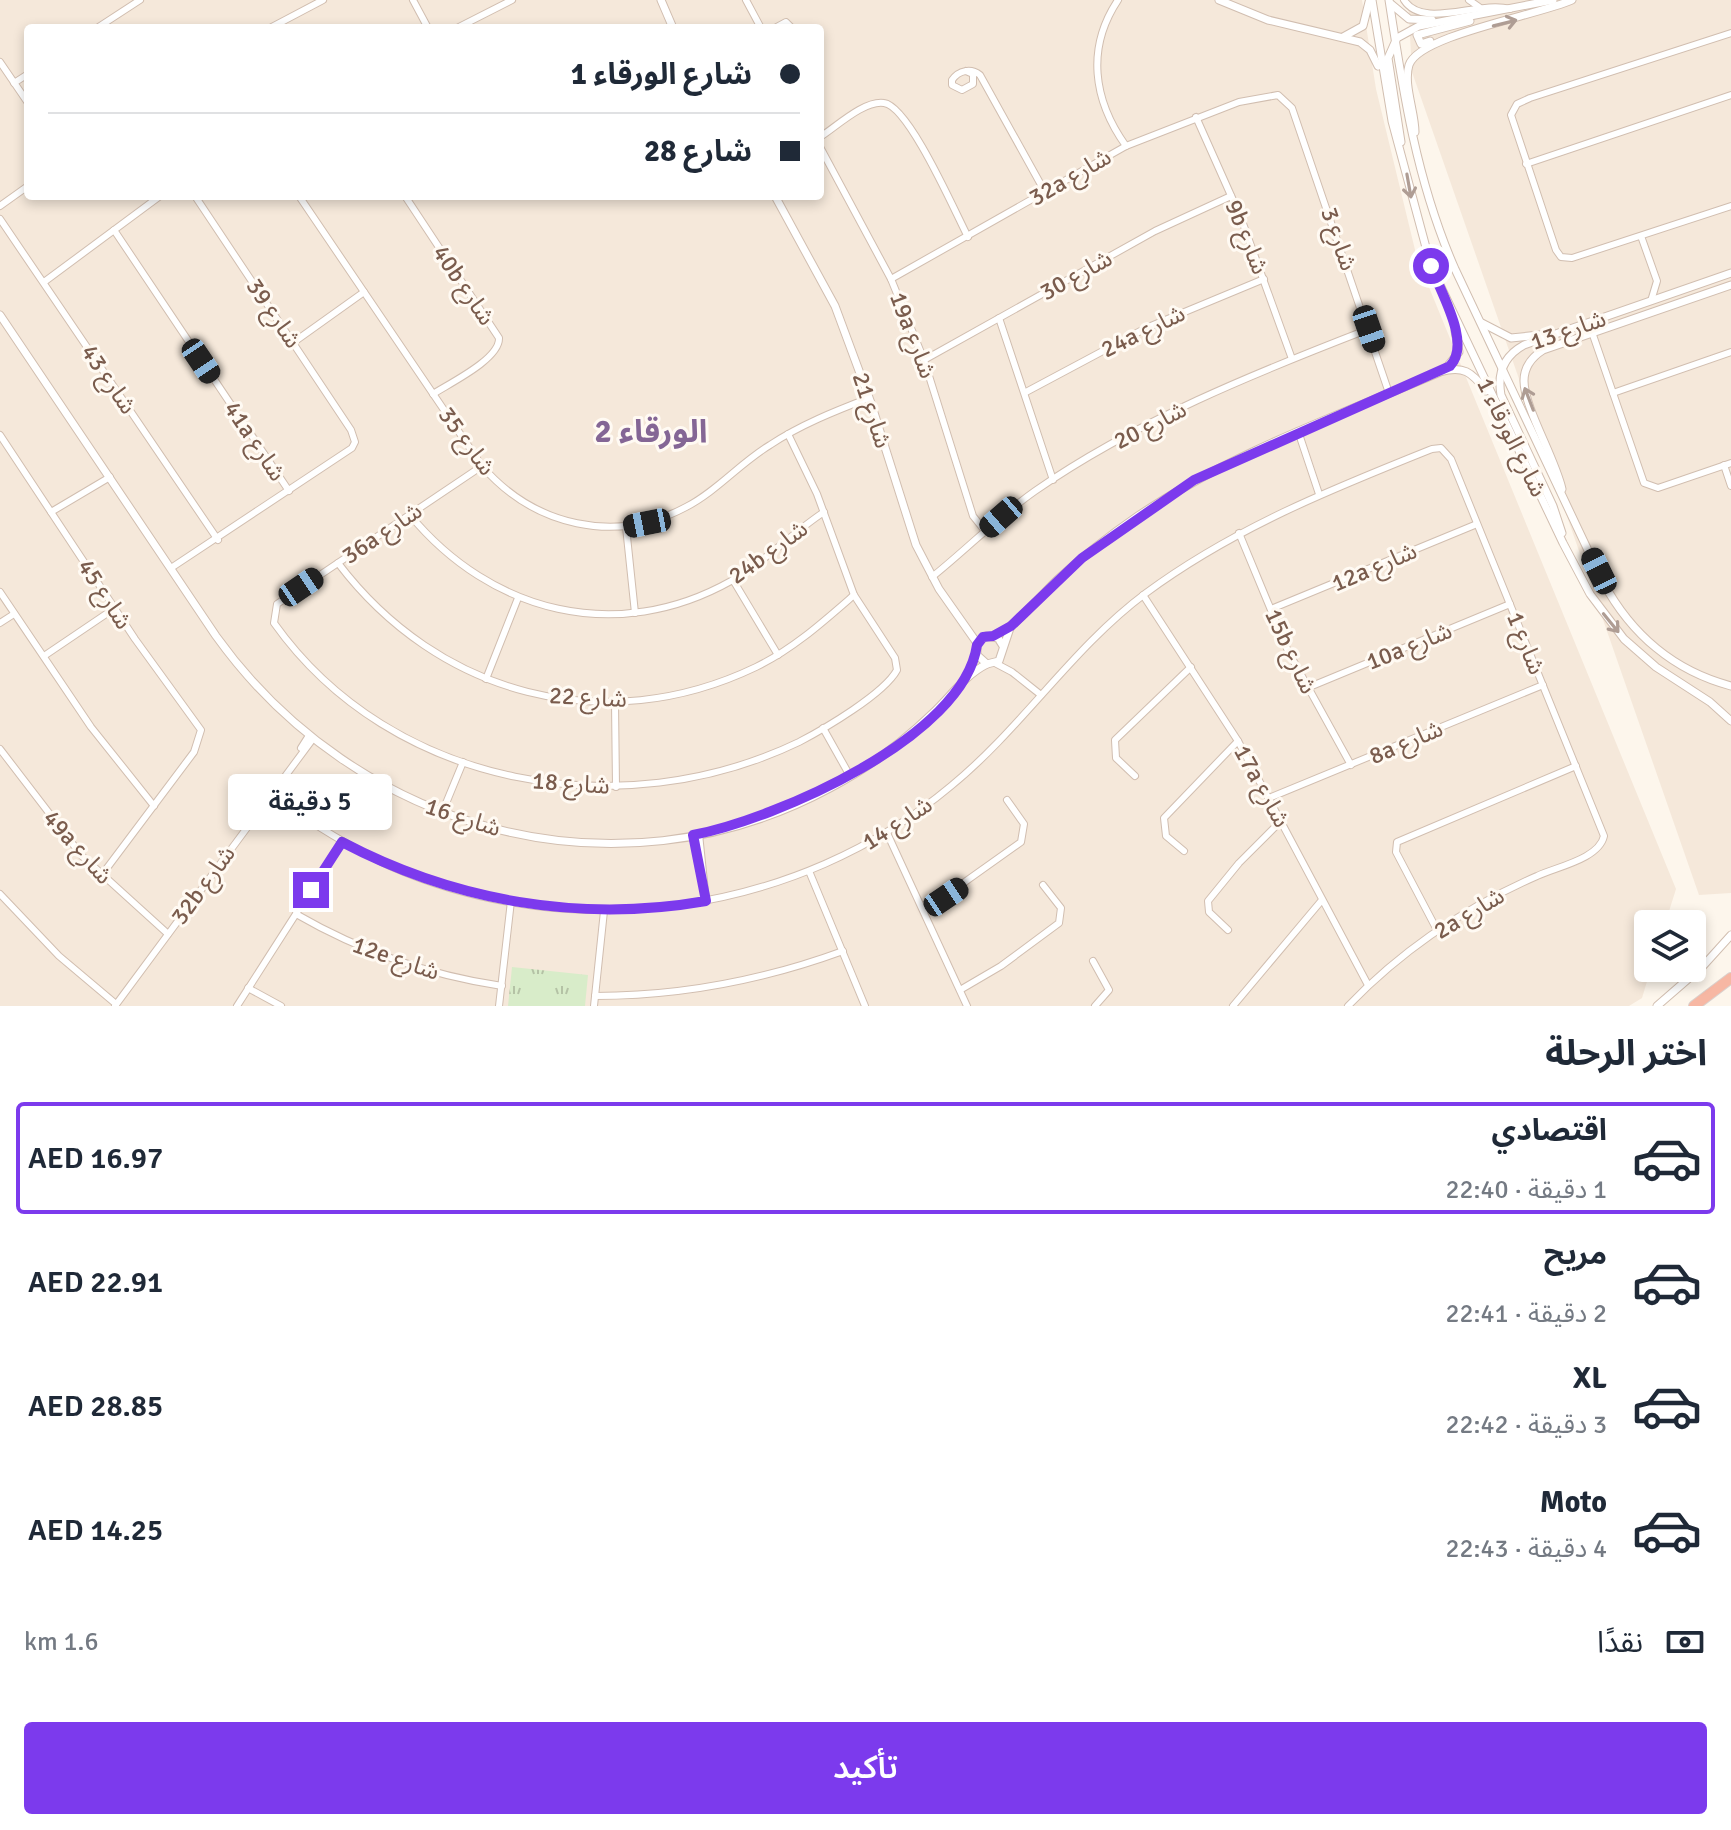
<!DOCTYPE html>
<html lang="ar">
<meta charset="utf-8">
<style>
:root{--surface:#fff;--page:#f2f2f3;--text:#1f2937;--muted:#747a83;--line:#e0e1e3;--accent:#7c3aed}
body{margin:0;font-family:Signika,"Noto Sans Arabic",sans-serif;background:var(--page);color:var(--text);direction:rtl;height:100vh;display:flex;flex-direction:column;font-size:30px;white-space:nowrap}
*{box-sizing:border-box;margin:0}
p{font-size:26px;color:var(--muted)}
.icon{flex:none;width:44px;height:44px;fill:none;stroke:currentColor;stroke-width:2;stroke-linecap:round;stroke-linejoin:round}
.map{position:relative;height:1006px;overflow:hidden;direction:ltr}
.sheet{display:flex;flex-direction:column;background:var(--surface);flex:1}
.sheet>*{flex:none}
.banner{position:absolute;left:24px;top:24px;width:800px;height:176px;border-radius:8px;box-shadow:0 4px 12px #0003;direction:rtl;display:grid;align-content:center;height:176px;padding:0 24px;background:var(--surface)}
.controls{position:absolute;left:1634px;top:910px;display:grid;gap:16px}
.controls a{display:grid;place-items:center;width:72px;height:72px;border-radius:8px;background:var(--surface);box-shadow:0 4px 12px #0003;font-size:40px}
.end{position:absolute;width:36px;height:36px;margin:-18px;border:10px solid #7c3aed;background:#fff;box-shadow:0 0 0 4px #fff}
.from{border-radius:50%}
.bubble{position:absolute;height:56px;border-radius:8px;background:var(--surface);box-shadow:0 4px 12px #0003;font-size:26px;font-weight:600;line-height:56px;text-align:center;direction:rtl}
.car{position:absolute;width:24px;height:48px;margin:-24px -12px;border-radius:10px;box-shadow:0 0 6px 2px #0007;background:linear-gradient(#222 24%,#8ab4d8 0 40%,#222 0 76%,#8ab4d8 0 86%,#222 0)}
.banner b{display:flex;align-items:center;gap:28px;height:76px;font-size:30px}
.banner b+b{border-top:2px solid var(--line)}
.banner i{width:20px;height:20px;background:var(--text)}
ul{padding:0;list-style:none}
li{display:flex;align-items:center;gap:24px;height:112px;margin:0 16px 12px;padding:0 8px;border:4px solid transparent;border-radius:8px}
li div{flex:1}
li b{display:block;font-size:30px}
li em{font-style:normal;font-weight:600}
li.active{border-color:var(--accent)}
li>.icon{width:72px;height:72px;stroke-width:1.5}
h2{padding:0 24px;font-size:36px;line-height:96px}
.pay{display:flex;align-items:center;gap:20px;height:88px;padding:0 24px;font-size:30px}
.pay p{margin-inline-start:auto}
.primary-button{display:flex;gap:16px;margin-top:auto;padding:16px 24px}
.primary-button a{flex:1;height:92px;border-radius:8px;background:var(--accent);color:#fff;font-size:32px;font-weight:600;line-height:92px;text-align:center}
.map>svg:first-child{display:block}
.residential{fill:#f5e8da;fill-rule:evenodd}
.park{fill:url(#park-tufts)}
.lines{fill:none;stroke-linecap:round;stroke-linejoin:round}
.minor-casing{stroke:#d1beb0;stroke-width:8}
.tertiary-casing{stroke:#d1beb0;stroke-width:9}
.motorway-casing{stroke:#dad1cd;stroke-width:12}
.minor{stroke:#fff;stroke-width:6}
.tertiary{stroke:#fff;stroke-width:7}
.motorway{stroke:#f7b7a3;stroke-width:10}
.oneway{stroke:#af9d94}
.route{stroke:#7c3aed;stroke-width:10}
.labels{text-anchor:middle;stroke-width:6;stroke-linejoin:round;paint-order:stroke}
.street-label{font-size:24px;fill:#7a5c4d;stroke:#fffaf3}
.district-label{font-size:32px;font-weight:bold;fill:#846695;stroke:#fffaf3}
</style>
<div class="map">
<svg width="1731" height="1006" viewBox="0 0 1731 1006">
<defs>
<pattern id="park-tufts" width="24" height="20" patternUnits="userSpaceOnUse" patternTransform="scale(2)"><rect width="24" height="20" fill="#d8ecc9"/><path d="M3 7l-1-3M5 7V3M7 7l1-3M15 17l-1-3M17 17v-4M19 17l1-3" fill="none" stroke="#b4c2a5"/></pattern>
</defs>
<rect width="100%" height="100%" fill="#fdf6ec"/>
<g class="residential">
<path d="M0 0H1362L1376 89 1417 258 1676 889 1665 924H1648V968H1651L1642 998 1629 1006H0ZM28 28H820V196H28Z"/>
<path d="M1408 0H1731V893L1699 895 1412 72Z"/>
</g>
<path class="park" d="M512 967 588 975 585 1006H508Z"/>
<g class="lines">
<defs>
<g id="minor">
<path d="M413 0 428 28"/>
<path d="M746 0 761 28"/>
<path d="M1118 0C1086 48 1093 100 1126 146"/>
<path d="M1404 0C1423 30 1479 0 1510 9"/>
<path d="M1469 0 1479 7"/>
<path d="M97 28 140 0"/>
<path d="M270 28 323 0"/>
<path d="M457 28 512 0"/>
<path d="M775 28 786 22 792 28"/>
<path d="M1731 33 1530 98 1517 104 1511 115 1556 250 1561 257 1572 258 1731 206"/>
<path d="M0 62 28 103"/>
<path d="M966 71 973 74V84L962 90 952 85V80C959 70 971 68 980 75L1045 192"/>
<path d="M14 83 28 74"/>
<path d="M1196 117 1241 218 1292 359"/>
<path d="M820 137C836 127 864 100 884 103 909 106 955 212 968 237"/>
<path d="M820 147 891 279 924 360 973 516 985 531"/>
<path d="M1526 164 1731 95"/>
<path d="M299 196 482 466C534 526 615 545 686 507 717 491 740 463 770 445 800 425 835 411 869 398"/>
<path d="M405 196 499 338C500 359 450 383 433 394"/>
<path d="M0 206 28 186"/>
<path d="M0 219 218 540"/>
<path d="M114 230 289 491"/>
<path d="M1641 236 1657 281 1651 301"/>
<path d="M891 279 1126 146 1239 102 1278 95 1292 108 1389 393"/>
<path d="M44 282 160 196"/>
<path d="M999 318 1053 480"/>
<path d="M1593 335 1644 483 1658 488 1731 463"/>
<path d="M294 342 364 292"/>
<path d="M924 360 1155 231 1231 196"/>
<path d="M1026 392 1146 328 1264 279"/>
<path d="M1613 393 1731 352"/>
<path d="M1298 431 1319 494"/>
<path d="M0 435 135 639 201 730 194 752 101 876"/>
<path d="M1724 465 1731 486"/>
<path d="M482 466 277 604 274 623C392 789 623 827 799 742 824 729 884 694 897 670L895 658 854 595 817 494 788 434"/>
<path d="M51 512 110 477"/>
<path d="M410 515C491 613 617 645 731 581 765 562 792 533 824 512"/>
<path d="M626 527 635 613"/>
<path d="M1239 533 1288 651 1351 765"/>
<path d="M338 563C438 695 604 740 756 667 793 649 823 622 854 595"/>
<path d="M171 568 352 448 355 442 351 430 195 196"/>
<path d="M932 577C967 549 998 517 1035 491 1136 421 1255 373 1369 329"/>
<path d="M733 580 778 655"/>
<path d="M0 592 91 727 154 806"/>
<path d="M1143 595 1238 741 1368 985"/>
<path d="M1271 609 1477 524"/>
<path d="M0 623 14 614"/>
<path d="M44 656 115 608"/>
<path d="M995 663 1012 672 1041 695"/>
<path d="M486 679 518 598"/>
<path d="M1307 688 1510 604"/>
<path d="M615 702 616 787"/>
<path d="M823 728 850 776"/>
<path d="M301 748 308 737"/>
<path d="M0 749 82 856 168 934"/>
<path d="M1135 776 1116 758 1115 740 1191 667"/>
<path d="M270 794C308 821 347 846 390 866 574 947 798 914 951 786 1022 728 1072 648 1146 593 1234 528 1332 489 1432 449L1441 448 1451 459 1604 836C1599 859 1556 867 1537 876 1466 907 1402 950 1348 1006"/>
<path d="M1269 798 1543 685"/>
<path d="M442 813 463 762"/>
<path d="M887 833 967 1006"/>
<path d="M699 834 706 901"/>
<path d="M1184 851 1166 836 1164 818 1238 741"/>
<path d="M809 871 865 1006"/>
<path d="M0 894 59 956 116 1004"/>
<path d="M924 911 1021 842 1024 824 1007 800"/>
<path d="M296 914C360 951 428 975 502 986"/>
<path d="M1228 930 1209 912 1208 901 1239 863 1281 821"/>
<path d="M1437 930 1396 852 1397 842 1576 766"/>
<path d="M1093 961 1109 990 1095 1006"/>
<path d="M248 988 281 1006"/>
<path d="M960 990 1001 966 1059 923 1061 908 1043 885"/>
<path d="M595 996C682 996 761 981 843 951"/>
<path d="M115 1006 312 740"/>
<path d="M237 1006 342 842"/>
<path d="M499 1006 511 901"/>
<path d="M594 1006 604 911"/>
<path d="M1233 1006 1322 900"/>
</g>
<g id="tertiary">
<path d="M661 0 673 28"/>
<path d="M1219 0 1268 20 1360 42 1370 50 1378 66"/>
<path d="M1372 0 1392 121 1431 266 1563 543 1590 594 1624 639 1656 667 1710 702 1731 721"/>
<path d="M1389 0C1403 92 1417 183 1455 269L1603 582C1631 634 1674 671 1731 686"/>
<path d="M1391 4 1409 19 1432 20"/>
<path d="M1343 37 1363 26 1369 2"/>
<path d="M1430 41 1421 44 1417 35 1470 21"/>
<path d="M1415 132C1415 112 1403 84 1409 65 1419 35 1539 15 1572 0"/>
<path d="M1401 142 1388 58 1397 38 1419 26 1553 0"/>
<path d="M775 196 835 306 871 403 916 545 939 589 977 643"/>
<path d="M0 315 216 636C356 831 615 904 830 788 868 768 903 742 933 713 951 696 965 675 987 664"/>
<path d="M1482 323 1511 338 1549 334"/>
<path d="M1446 368 1459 352 1455 331"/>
<path d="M1562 489C1555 458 1524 407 1524 381 1524 367 1532 357 1543 350L1731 285"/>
<path d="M1562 533 1553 506 1501 395C1497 373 1504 356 1524 345L1731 273"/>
<path d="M993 636C1019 625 1037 599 1057 580 1082 557 1109 536 1138 516 1231 453 1337 416 1440 372 1463 365 1472 372 1486 391"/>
<path d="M1003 646 998 638 986 636 977 643V655L987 664 999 661 1010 628"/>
<path d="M1657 1006 1703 966 1731 935"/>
</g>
<path id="motorway" d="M1694 1006 1731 978"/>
</defs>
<use href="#minor" class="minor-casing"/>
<use href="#tertiary" class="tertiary-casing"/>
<use href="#motorway" class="motorway-casing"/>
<use href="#minor" class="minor"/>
<use href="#tertiary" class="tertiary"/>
<use href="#motorway" class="motorway"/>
</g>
<defs><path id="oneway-shaft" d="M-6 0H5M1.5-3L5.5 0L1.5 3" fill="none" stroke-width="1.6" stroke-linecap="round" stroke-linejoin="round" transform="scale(2)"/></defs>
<g class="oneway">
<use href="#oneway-shaft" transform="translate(1505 23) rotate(-14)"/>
<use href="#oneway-shaft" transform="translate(1409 186) rotate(80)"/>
<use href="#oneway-shaft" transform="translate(1529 399) rotate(-111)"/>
<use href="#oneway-shaft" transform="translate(1611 623) rotate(51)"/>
</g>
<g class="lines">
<path class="route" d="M311 890 342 842C454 901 580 923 706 901L693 835C776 819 964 737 977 645L983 637 993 636 1011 626 1082 558 1194 480 1450 366C1472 343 1440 292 1431 266"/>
</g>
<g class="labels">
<g class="street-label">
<text transform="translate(1070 177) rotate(-30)" y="8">32a شارع</text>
<text transform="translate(1247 237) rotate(68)" y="8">9b شارع</text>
<text transform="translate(1339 239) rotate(71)" y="8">شارع 3</text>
<text transform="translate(1076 275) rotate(-29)" y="8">شارع 30</text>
<text transform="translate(464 285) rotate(56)" y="8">40b شارع</text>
<text transform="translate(274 313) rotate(56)" y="8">شارع 39</text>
<text transform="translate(1568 330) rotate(-19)" y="8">شارع 13</text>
<text transform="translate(1143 331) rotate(-26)" y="8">24a شارع</text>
<text transform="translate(913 335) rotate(69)" y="8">19a شارع</text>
<text transform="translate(109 379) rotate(56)" y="8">شارع 43</text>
<text transform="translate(872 410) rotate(72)" y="8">شارع 21</text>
<text transform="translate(1150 425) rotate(-27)" y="8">شارع 20</text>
<text transform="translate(1512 437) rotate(64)" y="8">شارع الورقاء 1</text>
<text transform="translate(255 441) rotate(56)" y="8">41a شارع</text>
<text transform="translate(467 441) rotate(54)" y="8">شارع 35</text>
<text transform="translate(382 533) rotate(-34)" y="8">36a شارع</text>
<text transform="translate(768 552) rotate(-36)" y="8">24b شارع</text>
<text transform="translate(1374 567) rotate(-23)" y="8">12a شارع</text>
<text transform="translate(105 594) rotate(57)" y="8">شارع 45</text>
<text transform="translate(1526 643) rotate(68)" y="8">شارع 1</text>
<text transform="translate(1409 646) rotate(-22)" y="8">10a شارع</text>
<text transform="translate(1291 651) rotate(65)" y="8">15b شارع</text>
<text transform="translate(588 697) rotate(3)" y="8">شارع 22</text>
<text transform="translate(1406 742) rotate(-23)" y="8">8a شارع</text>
<text transform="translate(571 783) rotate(4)" y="8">شارع 18</text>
<text transform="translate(1262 786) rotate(61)" y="8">17a شارع</text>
<text transform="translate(463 817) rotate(18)" y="8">شارع 16</text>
<text transform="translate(897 823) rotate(-33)" y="8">شارع 14</text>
<text transform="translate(78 847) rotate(48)" y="8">49a شارع</text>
<text transform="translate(203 885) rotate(-54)" y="8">32b شارع</text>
<text transform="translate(1469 913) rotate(-31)" y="8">2a شارع</text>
<text transform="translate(396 958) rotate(19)" y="8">12e شارع</text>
</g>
<g class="district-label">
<text x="651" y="442">الورقاء 2</text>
</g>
</g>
</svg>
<div class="controls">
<a><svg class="icon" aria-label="layers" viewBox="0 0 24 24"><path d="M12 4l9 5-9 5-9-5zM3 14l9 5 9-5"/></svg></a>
</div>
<i class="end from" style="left:1431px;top:266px"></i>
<i class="end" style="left:311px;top:890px"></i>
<div class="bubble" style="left:228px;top:774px;width:164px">5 دقيقة</div>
<i class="car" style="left:1369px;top:329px;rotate:161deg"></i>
<i class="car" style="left:201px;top:361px;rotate:146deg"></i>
<i class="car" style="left:1001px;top:517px;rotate:229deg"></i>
<i class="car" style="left:647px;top:523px;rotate:259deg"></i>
<i class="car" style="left:1599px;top:571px;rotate:334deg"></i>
<i class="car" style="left:301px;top:587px;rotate:56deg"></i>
<i class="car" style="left:946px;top:897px;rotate:56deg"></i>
<div class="banner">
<b><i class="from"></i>شارع الورقاء 1</b>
<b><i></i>شارع 28</b>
</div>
</div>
<section class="sheet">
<h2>اختر الرحلة</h2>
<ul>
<li class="active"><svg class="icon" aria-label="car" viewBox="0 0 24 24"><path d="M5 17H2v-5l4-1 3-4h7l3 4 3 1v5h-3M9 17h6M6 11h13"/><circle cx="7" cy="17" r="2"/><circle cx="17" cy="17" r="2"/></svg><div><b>اقتصادي</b><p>1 دقيقة · 22:40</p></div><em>AED 16.97</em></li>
<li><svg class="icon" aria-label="car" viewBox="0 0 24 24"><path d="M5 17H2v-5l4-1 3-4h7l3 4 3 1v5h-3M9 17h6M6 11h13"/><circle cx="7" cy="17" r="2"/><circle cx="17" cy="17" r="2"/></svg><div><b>مريح</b><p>2 دقيقة · 22:41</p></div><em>AED 22.91</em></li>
<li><svg class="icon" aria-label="car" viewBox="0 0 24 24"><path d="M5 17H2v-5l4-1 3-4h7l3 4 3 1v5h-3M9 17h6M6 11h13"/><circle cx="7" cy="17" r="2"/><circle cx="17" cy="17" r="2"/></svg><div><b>XL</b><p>3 دقيقة · 22:42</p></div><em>AED 28.85</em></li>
<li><svg class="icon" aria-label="car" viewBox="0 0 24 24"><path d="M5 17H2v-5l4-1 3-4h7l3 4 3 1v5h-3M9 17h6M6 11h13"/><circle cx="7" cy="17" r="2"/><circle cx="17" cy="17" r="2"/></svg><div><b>Moto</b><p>4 دقيقة · 22:43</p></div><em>AED 14.25</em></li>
</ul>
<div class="pay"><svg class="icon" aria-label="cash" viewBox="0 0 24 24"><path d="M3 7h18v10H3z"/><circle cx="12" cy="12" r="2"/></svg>نقدًا<p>1.6 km</p></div>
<div class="primary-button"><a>تأكيد</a></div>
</section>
